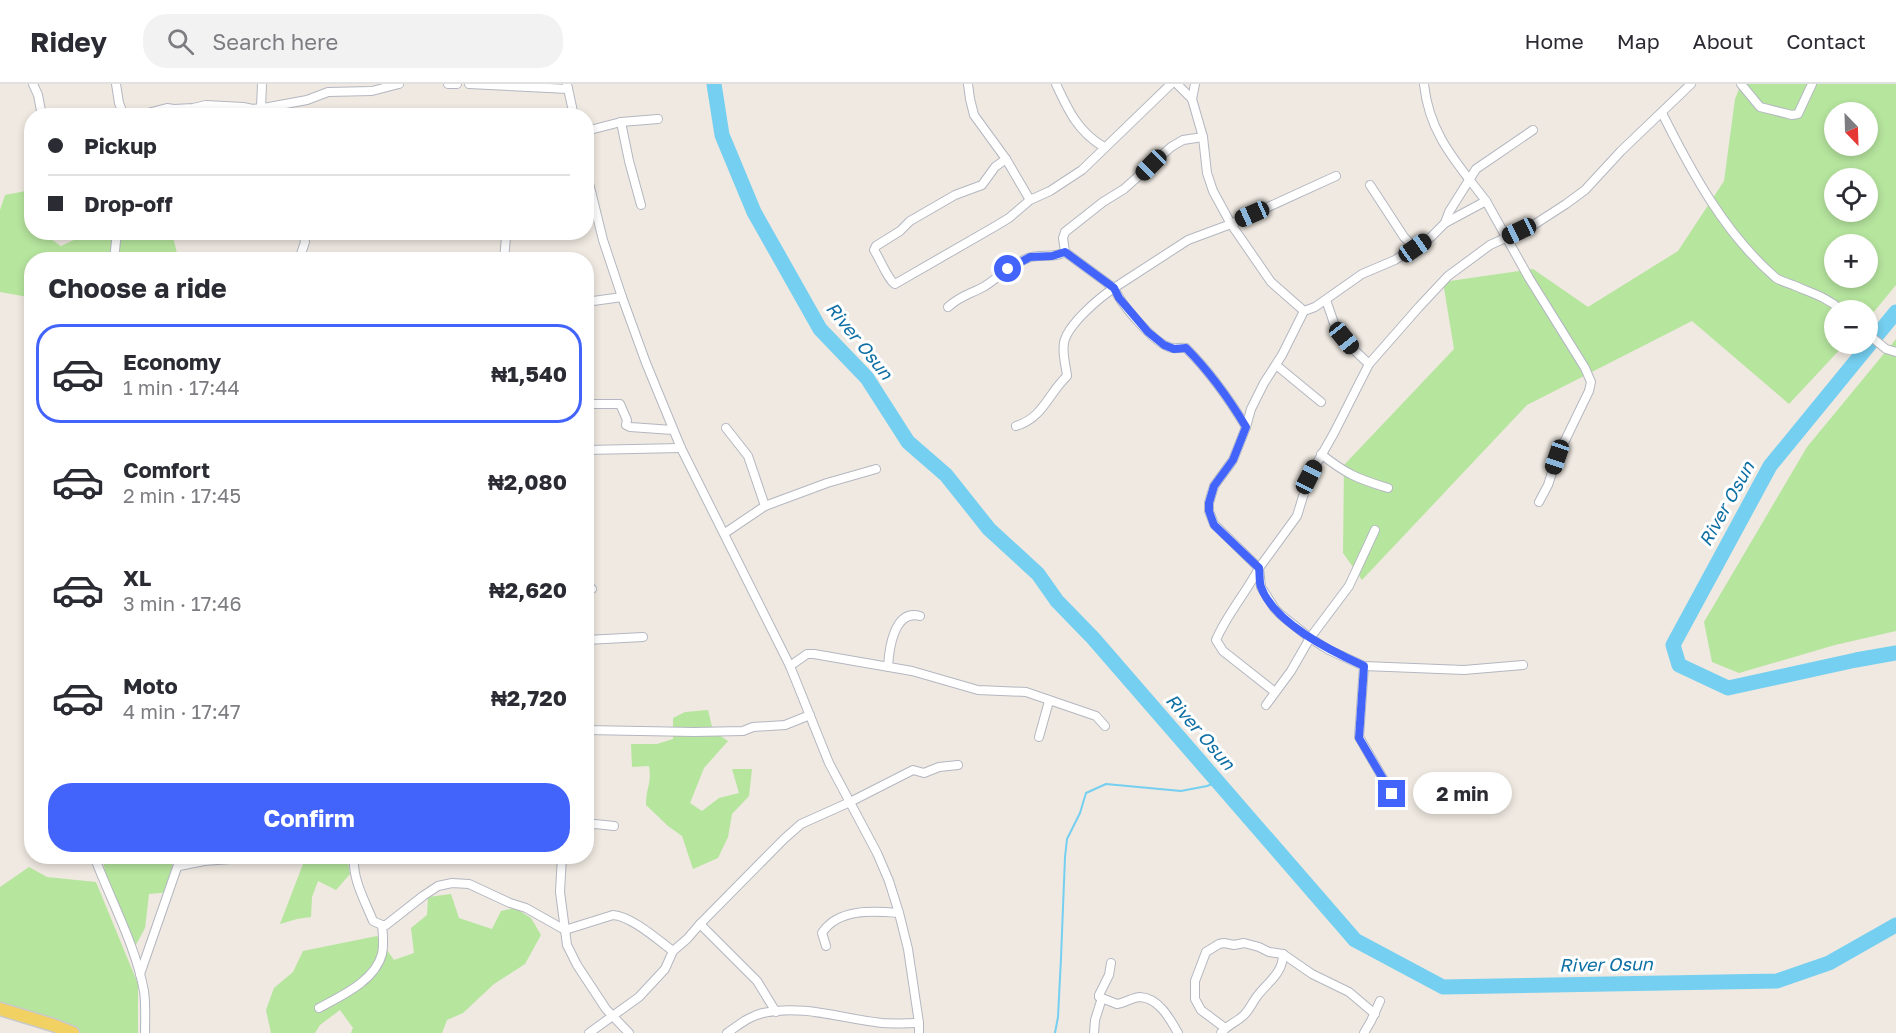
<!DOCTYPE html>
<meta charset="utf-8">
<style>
:root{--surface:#fff;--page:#f2f2f3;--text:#2b2b33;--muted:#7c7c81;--line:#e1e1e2;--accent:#4264fb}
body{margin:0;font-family:"Golos Text",sans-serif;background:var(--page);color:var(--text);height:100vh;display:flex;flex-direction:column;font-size:22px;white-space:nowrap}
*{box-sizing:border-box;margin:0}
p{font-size:20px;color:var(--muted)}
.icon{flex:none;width:33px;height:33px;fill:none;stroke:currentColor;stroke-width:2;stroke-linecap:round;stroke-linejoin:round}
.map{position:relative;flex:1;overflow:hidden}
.panel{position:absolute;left:24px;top:168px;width:570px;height:612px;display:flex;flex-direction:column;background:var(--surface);border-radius:24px;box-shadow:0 3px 9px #0003}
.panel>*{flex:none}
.hud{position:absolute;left:24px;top:24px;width:570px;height:132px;border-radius:24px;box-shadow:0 3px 9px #0003;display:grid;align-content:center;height:132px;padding:0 24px;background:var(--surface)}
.needle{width:39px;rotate:157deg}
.controls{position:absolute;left:1824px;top:18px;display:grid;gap:12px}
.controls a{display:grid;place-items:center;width:54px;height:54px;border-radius:50%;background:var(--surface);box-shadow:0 3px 9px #0003;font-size:30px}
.end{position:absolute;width:27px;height:27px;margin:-14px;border:8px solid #4264fb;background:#fff;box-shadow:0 0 0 3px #fff}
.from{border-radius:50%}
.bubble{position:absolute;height:42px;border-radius:21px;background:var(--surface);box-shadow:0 3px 9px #0003;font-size:20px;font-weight:700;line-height:42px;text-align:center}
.car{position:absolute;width:18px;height:36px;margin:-18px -9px;border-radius:8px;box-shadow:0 0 4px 2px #0007;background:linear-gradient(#222 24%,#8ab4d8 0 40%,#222 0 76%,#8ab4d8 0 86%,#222 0)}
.hud b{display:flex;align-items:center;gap:21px;height:57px;font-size:22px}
.hud b+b{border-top:2px solid var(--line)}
.hud i{width:15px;height:15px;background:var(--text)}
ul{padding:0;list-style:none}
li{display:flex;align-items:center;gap:18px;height:99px;margin:0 12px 9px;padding:0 12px;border:3px solid transparent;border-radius:24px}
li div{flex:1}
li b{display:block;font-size:22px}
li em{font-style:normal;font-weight:700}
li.on{border-color:var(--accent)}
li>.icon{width:54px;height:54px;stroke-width:1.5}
h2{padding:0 24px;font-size:27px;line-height:72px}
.primary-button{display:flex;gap:12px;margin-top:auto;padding:12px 24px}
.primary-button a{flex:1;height:69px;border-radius:24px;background:var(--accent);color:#fff;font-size:24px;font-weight:700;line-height:69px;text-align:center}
header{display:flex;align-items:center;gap:36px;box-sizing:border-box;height:84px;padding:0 30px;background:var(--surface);border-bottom:2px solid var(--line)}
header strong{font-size:28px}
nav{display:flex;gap:33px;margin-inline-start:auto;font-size:21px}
.search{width:420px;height:54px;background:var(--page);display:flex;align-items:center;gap:15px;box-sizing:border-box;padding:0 21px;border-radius:24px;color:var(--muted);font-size:22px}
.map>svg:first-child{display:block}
.green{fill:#b6e59e;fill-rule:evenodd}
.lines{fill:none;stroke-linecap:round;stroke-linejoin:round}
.stream{stroke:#75cff0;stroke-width:2}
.river{stroke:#75cff0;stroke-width:15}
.street-casing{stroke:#b4b7c1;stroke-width:10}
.primary-casing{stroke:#c9c9c9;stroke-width:15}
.street{stroke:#fff;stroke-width:8}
.primary{stroke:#f2d163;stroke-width:12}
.route{stroke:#4264fb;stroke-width:8}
.labels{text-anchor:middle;stroke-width:6;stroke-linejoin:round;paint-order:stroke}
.water-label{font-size:18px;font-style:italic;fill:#0d6fa3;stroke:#fff}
</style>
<header>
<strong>Ridey</strong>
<div class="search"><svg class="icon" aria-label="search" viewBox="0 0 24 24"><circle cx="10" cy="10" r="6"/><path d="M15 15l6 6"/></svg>Search here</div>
<nav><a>Home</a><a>Map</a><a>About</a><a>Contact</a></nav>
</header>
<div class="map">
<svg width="1896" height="949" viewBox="0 0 1896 949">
<rect width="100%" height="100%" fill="#efe9e1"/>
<g class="green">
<path d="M1741 0H1896V201L1868 235V226H1834V260H1845L1789 320 1692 237 1527 321 1362 496 1343 469 1344 381 1454 265 1443 198 1533 185 1588 223 1678 167 1724 97 1735 15ZM1834 28H1868V62H1834ZM1834 94H1868V128H1834ZM1834 160H1868V194H1834Z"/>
<path d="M31 106 32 148 53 149 48 153 61 162 80 153 79 149H172L177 169 175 175 32 176 31 225 28 213 0 208V126L5 111Z"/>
<path d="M1896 255V547L1835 561 1739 589 1712 578 1704 538 1807 363Z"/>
<path d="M708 626 713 647 728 657 704 684 690 719 702 727 719 714 739 709 732 685H752L749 712 732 730 728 753 718 774 693 785 682 752 668 742 646 721C646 703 652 700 649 682L632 683 631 660H657L673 655V634L685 628Z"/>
<path d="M102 773H163L172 780V808L149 810 145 844 133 866 109 804Z"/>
<path d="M300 773H347L350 790 336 806 318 797 312 813 311 833 297 835 280 840 303 780Z"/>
<path d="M29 783 47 793 96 798 138 900V949H60L0 924V803Z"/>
<path d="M451 810 459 834 492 845 501 827 515 824 531 834 541 851 525 880 494 900 463 929 447 936 442 949H351L353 944 340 926 320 941 315 949H271L266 926 274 904 293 888 303 867 377 852 394 876 414 869 411 844 427 831 428 813Z"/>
</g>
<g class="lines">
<path class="stream" d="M1055 949 1058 933 1061 874 1065 773 1067 755 1080 729 1086 709 1106 700 1181 707 1207 702 1217 698"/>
<g class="river">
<path d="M714 0 722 51 754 128 820 245 867 294 908 358 946 391 989 445 1038 490 1057 517 1093 554 1355 856 1443 903 1777 897 1829 879 1896 841"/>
<path d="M1896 228 1770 382 1673 561 1679 581 1728 604 1856 576 1896 569"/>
</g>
<defs>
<g id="street">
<path d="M33 0 38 11 42 32"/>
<path d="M116 0 119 19 124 32"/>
<path d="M448 0H457"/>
<path d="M469 0 568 5"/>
<path d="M567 0 574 32"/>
<path d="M968 0 970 15 974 31 1006 75"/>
<path d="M1056 0C1068 26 1078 48 1104 63"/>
<path d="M1177 0 1192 15 1203 53 1207 89 1213 107 1231 140 1271 198 1304 227 1315 223 1362 190 1395 176 1431 153 1445 139 1486 117 1529 194 1585 284 1591 298 1589 307 1557 373 1548 401 1539 418"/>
<path d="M1424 0C1429 50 1457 79 1486 117"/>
<path d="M1741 0 1760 23 1792 31 1798 30 1812 0"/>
<path d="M1192 15 1195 0"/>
<path d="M261 24 262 0"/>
<path d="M1662 29C1692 89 1725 150 1776 194 1781 197 1787 199 1793 201 1811 209 1827 213 1841 226"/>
<path d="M136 32 167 24 174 25 193 24 206 21 243 23 253 25 269 23 307 16 328 8 372 7 399 0"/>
<path d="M621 38 629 77 641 121"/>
<path d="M586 47 621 38 658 35"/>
<path d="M586 87 603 156 622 213 646 279 681 364 790 582 829 679 877 769 889 797 899 829 908 865 919 939V949"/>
<path d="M1370 101 1404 153 1415 164"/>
<path d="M1030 116 1009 134 994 143 895 200C888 196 880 175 874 166L876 162 900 147 910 137 955 111 982 101 995 83 1006 75 1030 116 1050 107 1082 86 1171 0"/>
<path d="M1445 139 1449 128 1476 85 1533 46"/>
<path d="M114 176 117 148"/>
<path d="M299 176 305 158 303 148"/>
<path d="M504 176 506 153 505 148"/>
<path d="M1326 216 1336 245 1351 263 1369 280"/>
<path d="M586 218 622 213"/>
<path d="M948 223C961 211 971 210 985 202 999 193 1012 180 1028 174 1041 169 1053 175 1065 168L1063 154 1065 148 1103 118 1124 105 1171 63 1183 56 1203 53"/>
<path d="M1868 250 1886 265 1896 268"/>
<path d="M1276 281 1321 318"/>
<path d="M586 320H620L627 336 626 341 630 343 673 346"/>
<path d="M1016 342C1043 334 1048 310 1067 292 1066 282 1062 270 1064 259 1067 241 1099 214 1114 204L1065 168"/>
<path d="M1246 343C1228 313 1211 289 1186 264 1181 263 1176 265 1172 264 1154 260 1121 220 1114 204L1188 156 1231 140 1336 92"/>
<path d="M726 344 748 372 765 422"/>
<path d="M586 366 681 364"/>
<path d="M1321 370C1346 390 1358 395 1388 404"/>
<path d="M586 393 588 405 586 440"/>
<path d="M725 449 765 422 827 399 876 385"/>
<path d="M586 499 592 505"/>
<path d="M586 556 643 553"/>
<path d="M1523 581 1464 586 1364 582 1329 566 1310 554 1281 531 1275 525 1261 503 1259 484 1297 432 1309 393 1334 349 1369 280 1419 223 1448 192 1490 161 1532 142 1566 120 1585 106 1621 67 1691 0"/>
<path d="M790 582 807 570H814L912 587 978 606 1026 608 1096 632 1105 642"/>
<path d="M1364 582 1359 653 1392 710"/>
<path d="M888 583C889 565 894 525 920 532"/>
<path d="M1275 608 1223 567 1216 556C1227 530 1246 509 1259 484L1214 440 1209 427V419L1214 402 1233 376 1246 343 1251 325 1264 299 1282 271 1304 227"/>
<path d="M1266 621 1291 587 1310 554 1349 502 1375 446"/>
<path d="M586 646 694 648 743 647 753 643 785 641 810 631"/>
<path d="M1039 653 1049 617"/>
<path d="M586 742 595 740 614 742"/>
<path d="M94 772C111 817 135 860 144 907 146 921 145 935 145 949"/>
<path d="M354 772C352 795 365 817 373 837L382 841H386L423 812 438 802 452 799 469 800 510 819 526 824 565 846 613 831C631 832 658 856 673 867"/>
<path d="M562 772 560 808 567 861 577 881 606 925 629 949"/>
<path d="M179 782 204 777 244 774"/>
<path d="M700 840 757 897 776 928"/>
<path d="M826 862 822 849C838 824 874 827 899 829"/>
<path d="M1283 870 1312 890 1349 908 1375 930"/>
<path d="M1111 879 1109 891 1099 911V913L1117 920C1125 919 1133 913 1140 913 1159 914 1170 935 1178 949"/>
<path d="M140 890 181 772"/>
<path d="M319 924C341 912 375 897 382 870 384 861 383 850 382 841"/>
<path d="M589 949 639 913 665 885 673 867 687 855 700 840 784 755 801 740 850 718 913 686 924 689 939 683 958 681"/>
<path d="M727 949C739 941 749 932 763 929 803 920 843 935 882 939 895 940 907 939 919 939"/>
<path d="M1094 949 1095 936 1102 914"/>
<path d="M1221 949C1227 941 1237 938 1244 931 1250 925 1253 917 1258 911 1269 897 1283 889 1283 870L1269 868 1259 863 1244 859 1234 861 1224 859 1219 860 1206 868 1195 897V915L1201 926 1225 944"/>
<path d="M1364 949 1371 937 1380 917"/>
</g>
<path id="primary" d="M0 925 53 941 73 949"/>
</defs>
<use href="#street" class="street-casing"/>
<use href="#primary" class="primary-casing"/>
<use href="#street" class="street"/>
<use href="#primary" class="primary"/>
</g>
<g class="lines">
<path class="route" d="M1008 185 1030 173 1052 172 1065 168 1114 204 1119 214 1148 248 1164 261 1174 265 1186 264C1211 289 1228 313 1246 343L1233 376 1214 402 1209 419V427L1214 441 1259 484C1260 490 1259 498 1261 503 1274 539 1331 567 1364 582L1359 654 1392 710"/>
</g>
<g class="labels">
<g class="water-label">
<text transform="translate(859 257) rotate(51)" y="6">River Osun</text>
<text transform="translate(1727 420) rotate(-61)" y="6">River Osun</text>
<text transform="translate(1200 648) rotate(49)" y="6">River Osun</text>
<text transform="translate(1606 881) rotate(-1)" y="6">River Osun</text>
</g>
</g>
</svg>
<div class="controls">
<a><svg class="needle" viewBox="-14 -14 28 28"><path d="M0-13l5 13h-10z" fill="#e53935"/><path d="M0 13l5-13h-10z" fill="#7c7c81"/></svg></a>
<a><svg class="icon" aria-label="locate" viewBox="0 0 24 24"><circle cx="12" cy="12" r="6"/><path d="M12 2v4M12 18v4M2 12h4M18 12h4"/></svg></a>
<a>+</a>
<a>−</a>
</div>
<i class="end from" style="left:1008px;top:185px"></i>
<i class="end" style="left:1392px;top:710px"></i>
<div class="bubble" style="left:1413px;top:688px;width:99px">2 min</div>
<i class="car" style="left:1151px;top:81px;rotate:225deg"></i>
<i class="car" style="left:1252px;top:130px;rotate:246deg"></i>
<i class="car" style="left:1519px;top:147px;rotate:245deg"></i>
<i class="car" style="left:1415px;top:164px;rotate:55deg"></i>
<i class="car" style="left:1344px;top:254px;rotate:141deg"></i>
<i class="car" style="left:1557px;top:373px;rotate:199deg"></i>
<i class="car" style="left:1309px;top:393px;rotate:27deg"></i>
<div class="hud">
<b><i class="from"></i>Pickup</b>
<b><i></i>Drop-off</b>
</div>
<section class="panel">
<h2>Choose a ride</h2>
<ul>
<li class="on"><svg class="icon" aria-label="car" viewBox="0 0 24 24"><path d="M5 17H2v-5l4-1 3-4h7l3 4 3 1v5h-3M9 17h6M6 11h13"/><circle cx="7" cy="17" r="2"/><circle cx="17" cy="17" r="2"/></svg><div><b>Economy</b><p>1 min · 17:44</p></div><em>₦1,540</em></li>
<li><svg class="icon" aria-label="car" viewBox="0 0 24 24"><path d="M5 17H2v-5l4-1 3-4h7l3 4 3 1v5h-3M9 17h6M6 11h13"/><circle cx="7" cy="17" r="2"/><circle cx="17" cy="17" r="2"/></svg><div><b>Comfort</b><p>2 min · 17:45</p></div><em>₦2,080</em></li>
<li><svg class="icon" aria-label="car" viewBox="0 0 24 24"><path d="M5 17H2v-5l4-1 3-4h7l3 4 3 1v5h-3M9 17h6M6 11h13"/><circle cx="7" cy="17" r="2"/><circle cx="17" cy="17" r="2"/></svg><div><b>XL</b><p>3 min · 17:46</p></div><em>₦2,620</em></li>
<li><svg class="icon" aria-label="car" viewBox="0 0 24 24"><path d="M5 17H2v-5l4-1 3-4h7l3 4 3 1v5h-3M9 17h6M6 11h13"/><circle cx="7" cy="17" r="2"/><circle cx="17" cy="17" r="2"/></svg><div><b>Moto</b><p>4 min · 17:47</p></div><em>₦2,720</em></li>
</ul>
<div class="primary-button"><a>Confirm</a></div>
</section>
</div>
